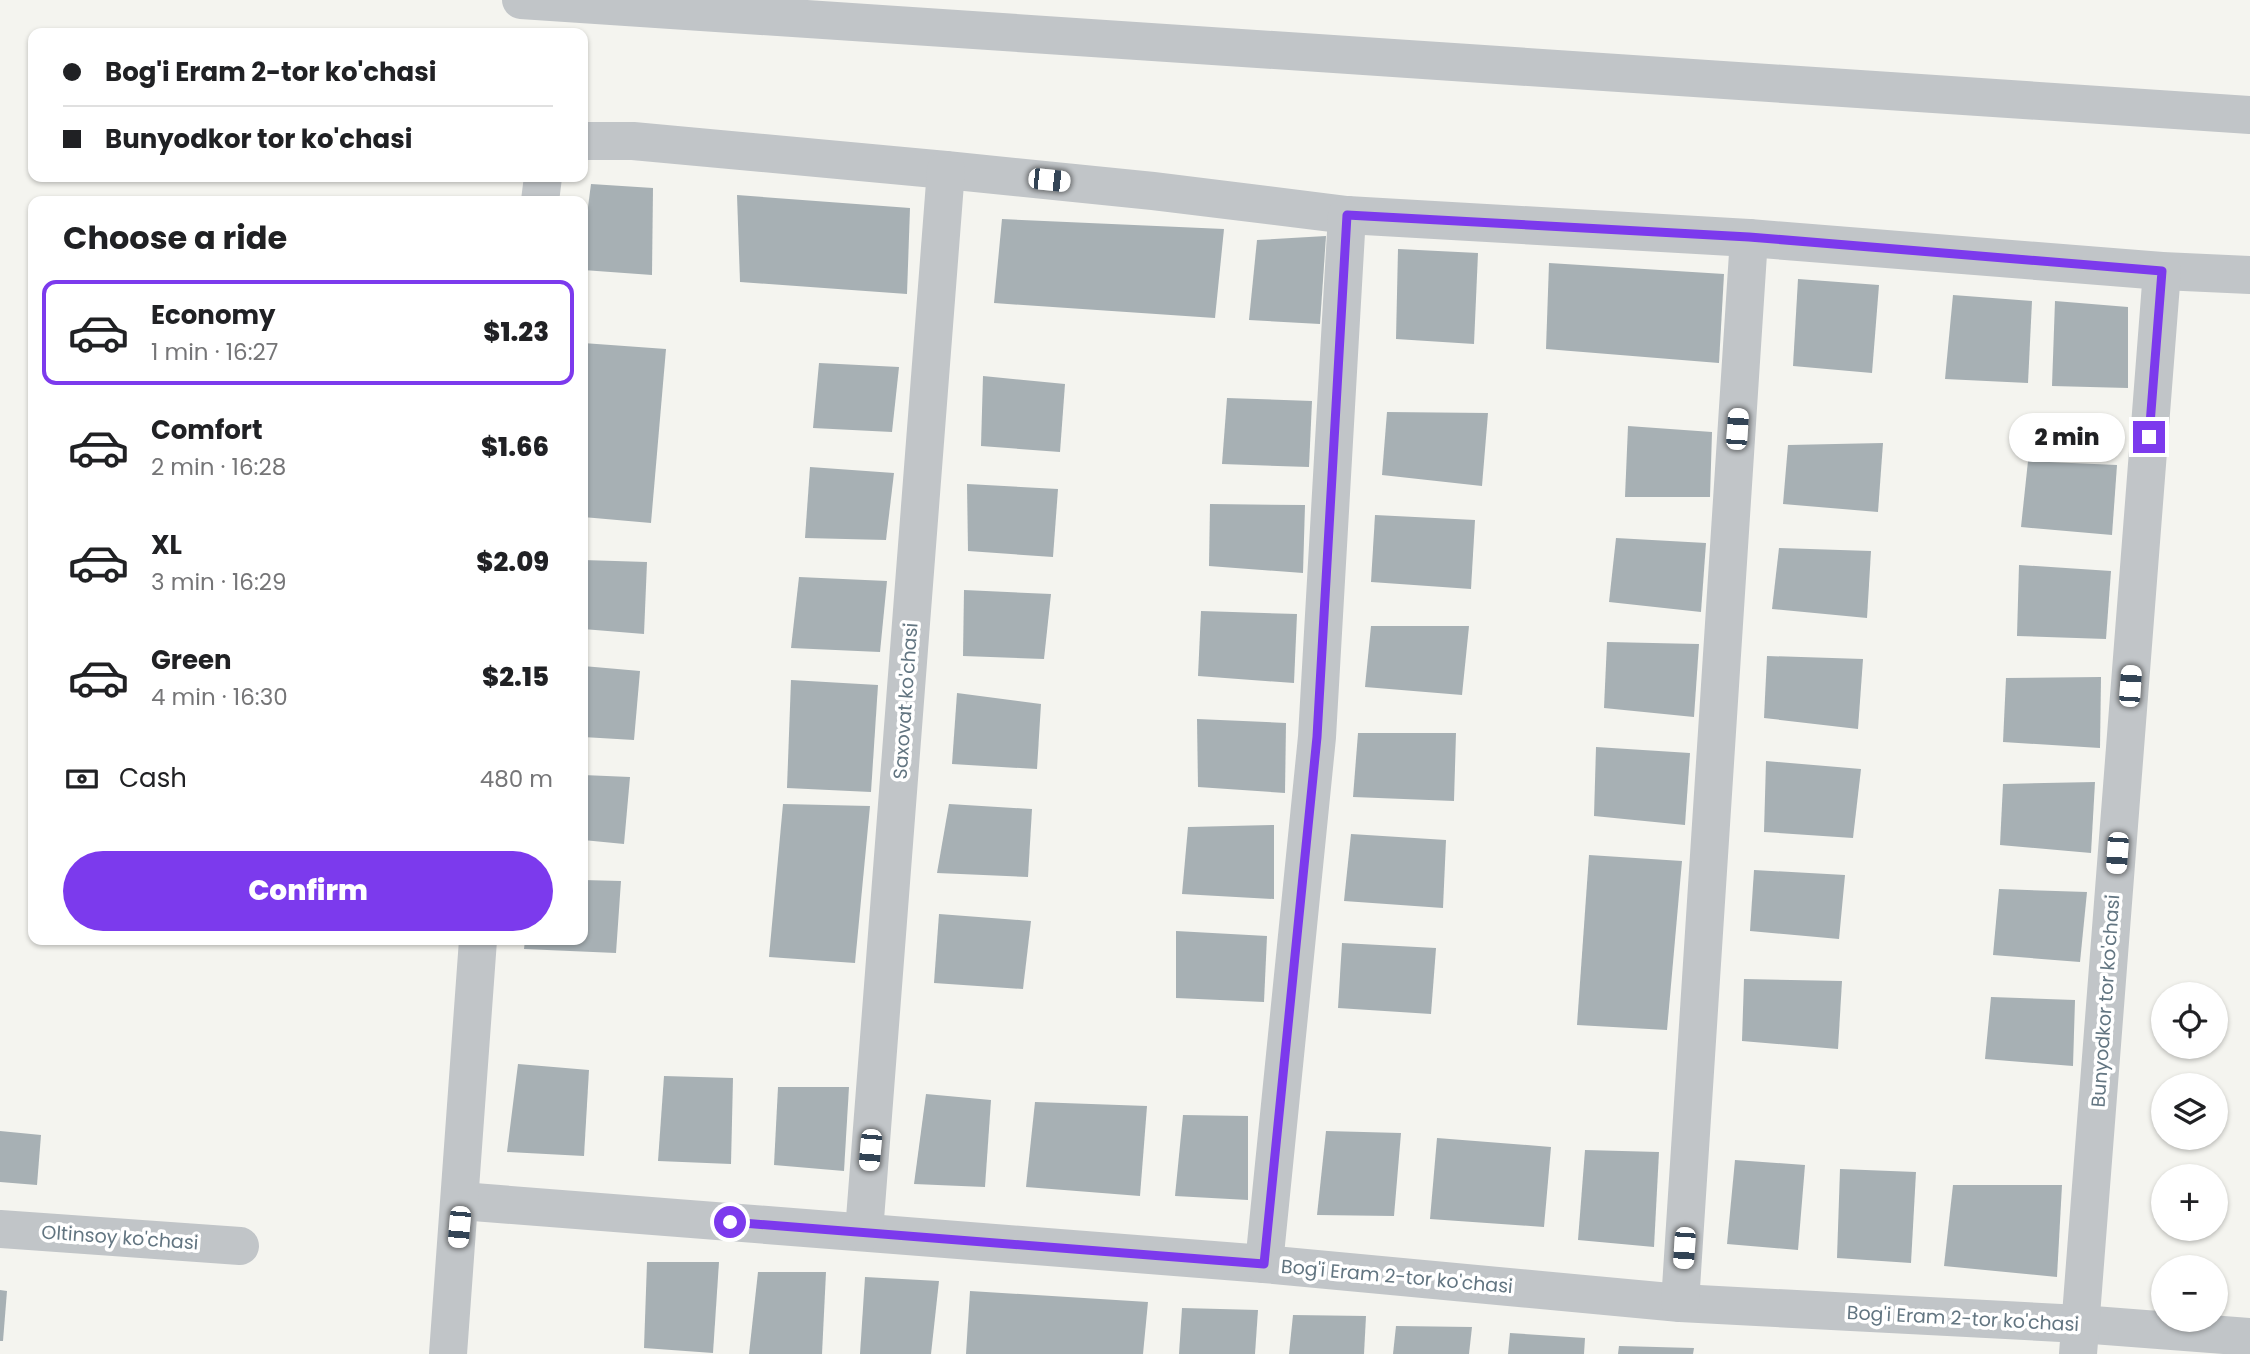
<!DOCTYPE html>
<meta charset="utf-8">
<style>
:root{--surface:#fff;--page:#f2f2f2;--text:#202124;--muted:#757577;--line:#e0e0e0;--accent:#7c3aed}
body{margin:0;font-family:Poppins,sans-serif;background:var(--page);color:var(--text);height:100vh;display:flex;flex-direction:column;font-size:26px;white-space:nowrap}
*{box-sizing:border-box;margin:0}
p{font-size:23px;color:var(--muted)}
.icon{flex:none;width:38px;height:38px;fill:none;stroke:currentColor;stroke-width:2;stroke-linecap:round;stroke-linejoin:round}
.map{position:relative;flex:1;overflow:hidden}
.sheet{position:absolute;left:28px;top:196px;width:560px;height:749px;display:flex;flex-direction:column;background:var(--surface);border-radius:14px;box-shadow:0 2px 5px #0004}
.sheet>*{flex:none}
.hud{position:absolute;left:28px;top:28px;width:560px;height:154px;border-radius:14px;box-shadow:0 2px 5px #0004;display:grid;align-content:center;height:154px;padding:0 35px;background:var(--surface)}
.buttons{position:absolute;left:2151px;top:982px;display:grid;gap:14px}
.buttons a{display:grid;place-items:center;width:77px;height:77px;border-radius:50%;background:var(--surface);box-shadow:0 2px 5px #0004;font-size:35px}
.end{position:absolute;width:32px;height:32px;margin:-16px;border:9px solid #7c3aed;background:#fff;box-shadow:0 0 0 4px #fff}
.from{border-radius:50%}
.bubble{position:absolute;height:49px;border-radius:24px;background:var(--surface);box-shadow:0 2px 5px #0004;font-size:23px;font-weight:800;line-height:49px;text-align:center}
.car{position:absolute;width:21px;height:42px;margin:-21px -10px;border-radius:9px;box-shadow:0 0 5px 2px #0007;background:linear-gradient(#fff 24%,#345 0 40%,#fff 0 76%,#345 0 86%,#fff 0)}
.hud b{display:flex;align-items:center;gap:24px;height:66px;font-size:26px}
.hud b+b{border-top:2px solid var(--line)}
.hud i{width:18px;height:18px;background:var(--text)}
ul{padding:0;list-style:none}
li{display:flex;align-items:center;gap:21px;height:105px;margin:0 14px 10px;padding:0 21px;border:4px solid transparent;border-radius:14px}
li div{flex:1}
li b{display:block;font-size:26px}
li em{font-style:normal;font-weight:800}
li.selected{border-color:var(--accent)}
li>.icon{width:63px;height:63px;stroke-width:1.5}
h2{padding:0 35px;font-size:32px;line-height:84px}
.pay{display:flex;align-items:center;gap:18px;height:77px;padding:0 35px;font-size:26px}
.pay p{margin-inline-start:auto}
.primary-button{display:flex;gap:14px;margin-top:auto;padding:14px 35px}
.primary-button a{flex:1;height:80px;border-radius:42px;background:var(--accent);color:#fff;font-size:28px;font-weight:800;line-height:80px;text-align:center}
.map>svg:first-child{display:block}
.building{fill:#a7b0b4}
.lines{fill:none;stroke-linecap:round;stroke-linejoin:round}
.street{stroke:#c1c5c8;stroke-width:38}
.route{stroke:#7c3aed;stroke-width:9}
.labels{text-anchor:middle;stroke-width:7;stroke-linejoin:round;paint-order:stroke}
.street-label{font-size:19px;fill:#627581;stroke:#fff}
</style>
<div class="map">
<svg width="2250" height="1354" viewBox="0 0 2250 1354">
<rect width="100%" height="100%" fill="#f4f4ef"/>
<g class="building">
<path d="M591 184 653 188 652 275 583 270V245Z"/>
<path d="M737 195 910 208 907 294 740 282Z"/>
<path d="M1002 219 1224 229 1215 318 994 303Z"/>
<path d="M1326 236 1320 324 1249 320 1257 240Z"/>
<path d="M1398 249 1478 253 1474 344 1396 339Z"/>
<path d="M1549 263 1724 274 1719 363 1546 349Z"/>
<path d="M1798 279 1879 285 1872 373 1793 366Z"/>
<path d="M1953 295 2032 301 2028 383 1945 379Z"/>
<path d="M2055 301 2128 307V388L2052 386Z"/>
<path d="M583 343 666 349 651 523 583 517Z"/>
<path d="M819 363 899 367 892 432 813 428Z"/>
<path d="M983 376 1065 384 1060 452 981 446Z"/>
<path d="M1227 398 1312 401 1309 467 1222 464Z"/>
<path d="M1387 412 1488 413 1482 486 1382 475Z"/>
<path d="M1628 426 1712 432 1710 497H1625Z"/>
<path d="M1883 443 1878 512 1783 504 1788 445Z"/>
<path d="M2028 461 2117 465 2112 535 2021 527Z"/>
<path d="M810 467 894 473 886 540 805 538Z"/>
<path d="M967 484 1058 489 1053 557 968 551Z"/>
<path d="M1210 504 1305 505 1303 573 1209 566Z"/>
<path d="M1375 515 1475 520 1471 589 1371 582Z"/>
<path d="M1616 538 1706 543 1701 612 1609 602Z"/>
<path d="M1779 548 1871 551 1867 618 1772 609Z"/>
<path d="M583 560 647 562 644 634 583 629Z"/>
<path d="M2019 565 2111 571 2106 639 2017 636Z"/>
<path d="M799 577 887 581 880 652 791 648Z"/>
<path d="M964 590 1051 594 1044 659 963 656Z"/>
<path d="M1201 611 1297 614 1294 683 1198 676Z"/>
<path d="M1371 626H1469L1462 695 1365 687Z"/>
<path d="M1607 642 1699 644 1694 717 1604 708Z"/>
<path d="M1767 656 1863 659 1858 729 1764 718Z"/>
<path d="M583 666 640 671 634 740 583 737Z"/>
<path d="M2101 677 2100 748 2003 742 2006 678Z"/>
<path d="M791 680 878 685 871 792 787 788Z"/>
<path d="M957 693 1041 704 1037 769 952 764Z"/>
<path d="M1197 719 1286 723 1285 793 1198 787Z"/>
<path d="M1358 733H1456L1454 801 1353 797Z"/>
<path d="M1596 747 1690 753 1685 825 1594 816Z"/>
<path d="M1766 761 1861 769 1853 838 1764 832Z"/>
<path d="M583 775 630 777 624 844 583 840Z"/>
<path d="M2095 782 2091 853 2000 845 2003 784Z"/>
<path d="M783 804 870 806 855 963 769 957Z"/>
<path d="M949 804 1032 809 1028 877 937 873Z"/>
<path d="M1274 825V899L1182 894 1188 827Z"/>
<path d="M1351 834 1446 840 1443 908 1344 901Z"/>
<path d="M1589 855 1682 861 1667 1030 1577 1025Z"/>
<path d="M1754 870 1845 875 1839 939 1750 931Z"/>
<path d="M583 880 621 881 616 953 524 949 525 940H583Z"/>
<path d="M1999 889 2087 892 2080 962 1993 955Z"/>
<path d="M939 914 1031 921 1023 989 934 983Z"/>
<path d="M1176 931 1267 936 1264 1002 1176 998Z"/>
<path d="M1342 943 1436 948 1431 1014 1338 1008Z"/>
<path d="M1744 979 1842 981 1838 1049 1742 1041Z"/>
<path d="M1991 997 2075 1000 2073 1066 1985 1059Z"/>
<path d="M518 1064 589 1070 584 1156 507 1152Z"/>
<path d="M664 1076 733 1078 731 1164 658 1161Z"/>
<path d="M778 1087H849L844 1171 774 1165Z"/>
<path d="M926 1094 991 1100 985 1187 914 1184Z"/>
<path d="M1035 1102 1147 1106 1140 1196 1026 1187Z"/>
<path d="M1183 1115 1248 1116V1200L1175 1196Z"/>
<path d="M0 1131 41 1135 37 1185 0 1182Z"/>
<path d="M1326 1131 1401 1133 1394 1216 1317 1215Z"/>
<path d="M1437 1138 1551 1147 1544 1227 1430 1219Z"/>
<path d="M1585 1150 1659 1152 1654 1247 1578 1240Z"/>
<path d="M1735 1160 1805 1165 1798 1250 1727 1244Z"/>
<path d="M1840 1169 1916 1172 1911 1263 1837 1258Z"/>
<path d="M1953 1185H2062L2057 1277 1944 1266Z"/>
<path d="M647 1262H719L713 1353 644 1348Z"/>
<path d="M758 1272H826L822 1354H749Z"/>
<path d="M865 1277 939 1281 931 1354H860Z"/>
<path d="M0 1290 7 1291 3 1341H0Z"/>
<path d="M970 1291 1148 1302 1143 1354H966Z"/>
<path d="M1182 1308 1258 1310 1255 1354H1179Z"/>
<path d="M1293 1315 1366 1316 1364 1354H1289Z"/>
<path d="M1396 1326 1472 1327 1469 1354H1393Z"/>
<path d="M1510 1333 1585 1338 1584 1354H1508Z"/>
<path d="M1619 1346 1694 1348 1693 1354H1618Z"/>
</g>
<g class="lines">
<g class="street">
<path d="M521 0 2250 115"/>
<path d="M583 141H633L946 170 1153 191 1347 215 1749 238 2162 271 2250 275"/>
<path d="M540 201 543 177"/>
<path d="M461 1201 1264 1264 1680 1303 2080 1324 2250 1337"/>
<path d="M0 1229 240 1246"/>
<path d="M864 1232 946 170"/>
<path d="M1264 1264 1317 737 1347 215"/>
<path d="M1680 1303 1749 238"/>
<path d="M448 1354 478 940"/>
<path d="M2078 1354 2162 271"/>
</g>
</g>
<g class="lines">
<path class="route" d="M730 1222 1264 1264 1317 737 1347 215 1749 237 2162 271 2149 437"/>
</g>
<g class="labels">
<g class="street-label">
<text transform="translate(905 701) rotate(-86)" y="7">Saxovat ko'chasi</text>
<text transform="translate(2105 1001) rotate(-86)" y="7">Bunyodkor tor ko'chasi</text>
<text transform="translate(120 1237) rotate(4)" y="7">Oltinsoy ko'chasi</text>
<text transform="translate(1397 1276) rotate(5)" y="7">Bog'i Eram 2-tor ko'chasi</text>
<text transform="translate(1963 1318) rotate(3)" y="7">Bog'i Eram 2-tor ko'chasi</text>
</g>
</g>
</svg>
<div class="buttons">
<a><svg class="icon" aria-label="locate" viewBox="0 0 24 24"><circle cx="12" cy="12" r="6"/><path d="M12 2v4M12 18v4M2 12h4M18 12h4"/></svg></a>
<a><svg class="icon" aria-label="layers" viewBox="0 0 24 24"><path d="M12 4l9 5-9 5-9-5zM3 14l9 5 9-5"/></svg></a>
<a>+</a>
<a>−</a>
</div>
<i class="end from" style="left:730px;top:1222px"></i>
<i class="end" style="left:2149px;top:437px"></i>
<div class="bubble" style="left:2009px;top:413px;width:116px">2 min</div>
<i class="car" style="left:1049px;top:180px;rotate:96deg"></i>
<i class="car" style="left:1737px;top:429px;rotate:4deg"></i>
<i class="car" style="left:2130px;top:686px;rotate:4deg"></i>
<i class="car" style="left:2117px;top:853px;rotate:184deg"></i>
<i class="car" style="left:870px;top:1150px;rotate:185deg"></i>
<i class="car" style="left:459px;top:1227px;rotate:185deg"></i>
<i class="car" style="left:1684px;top:1248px;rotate:184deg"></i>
<div class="hud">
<b><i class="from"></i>Bog'i Eram 2-tor ko'chasi</b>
<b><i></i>Bunyodkor tor ko'chasi</b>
</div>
<section class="sheet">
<h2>Choose a ride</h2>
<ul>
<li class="selected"><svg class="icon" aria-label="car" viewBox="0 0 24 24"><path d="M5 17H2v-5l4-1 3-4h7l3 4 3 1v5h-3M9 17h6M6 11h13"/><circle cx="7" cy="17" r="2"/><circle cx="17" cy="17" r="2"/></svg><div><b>Economy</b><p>1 min · 16:27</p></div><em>$1.23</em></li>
<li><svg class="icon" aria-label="car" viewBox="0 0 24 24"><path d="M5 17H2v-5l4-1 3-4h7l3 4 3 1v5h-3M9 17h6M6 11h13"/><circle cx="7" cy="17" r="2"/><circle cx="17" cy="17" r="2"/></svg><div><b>Comfort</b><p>2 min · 16:28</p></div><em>$1.66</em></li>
<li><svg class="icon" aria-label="car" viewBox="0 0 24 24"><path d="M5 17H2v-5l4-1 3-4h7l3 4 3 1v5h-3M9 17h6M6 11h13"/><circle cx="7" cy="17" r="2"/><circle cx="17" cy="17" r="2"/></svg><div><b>XL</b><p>3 min · 16:29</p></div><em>$2.09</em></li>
<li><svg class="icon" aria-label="car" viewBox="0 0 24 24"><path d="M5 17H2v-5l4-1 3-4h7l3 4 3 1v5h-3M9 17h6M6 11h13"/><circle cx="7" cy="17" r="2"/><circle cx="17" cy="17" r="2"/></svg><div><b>Green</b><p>4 min · 16:30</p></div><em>$2.15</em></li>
</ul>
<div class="pay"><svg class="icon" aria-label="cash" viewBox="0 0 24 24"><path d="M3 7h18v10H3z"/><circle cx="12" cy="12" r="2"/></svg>Cash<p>480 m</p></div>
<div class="primary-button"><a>Confirm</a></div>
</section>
</div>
